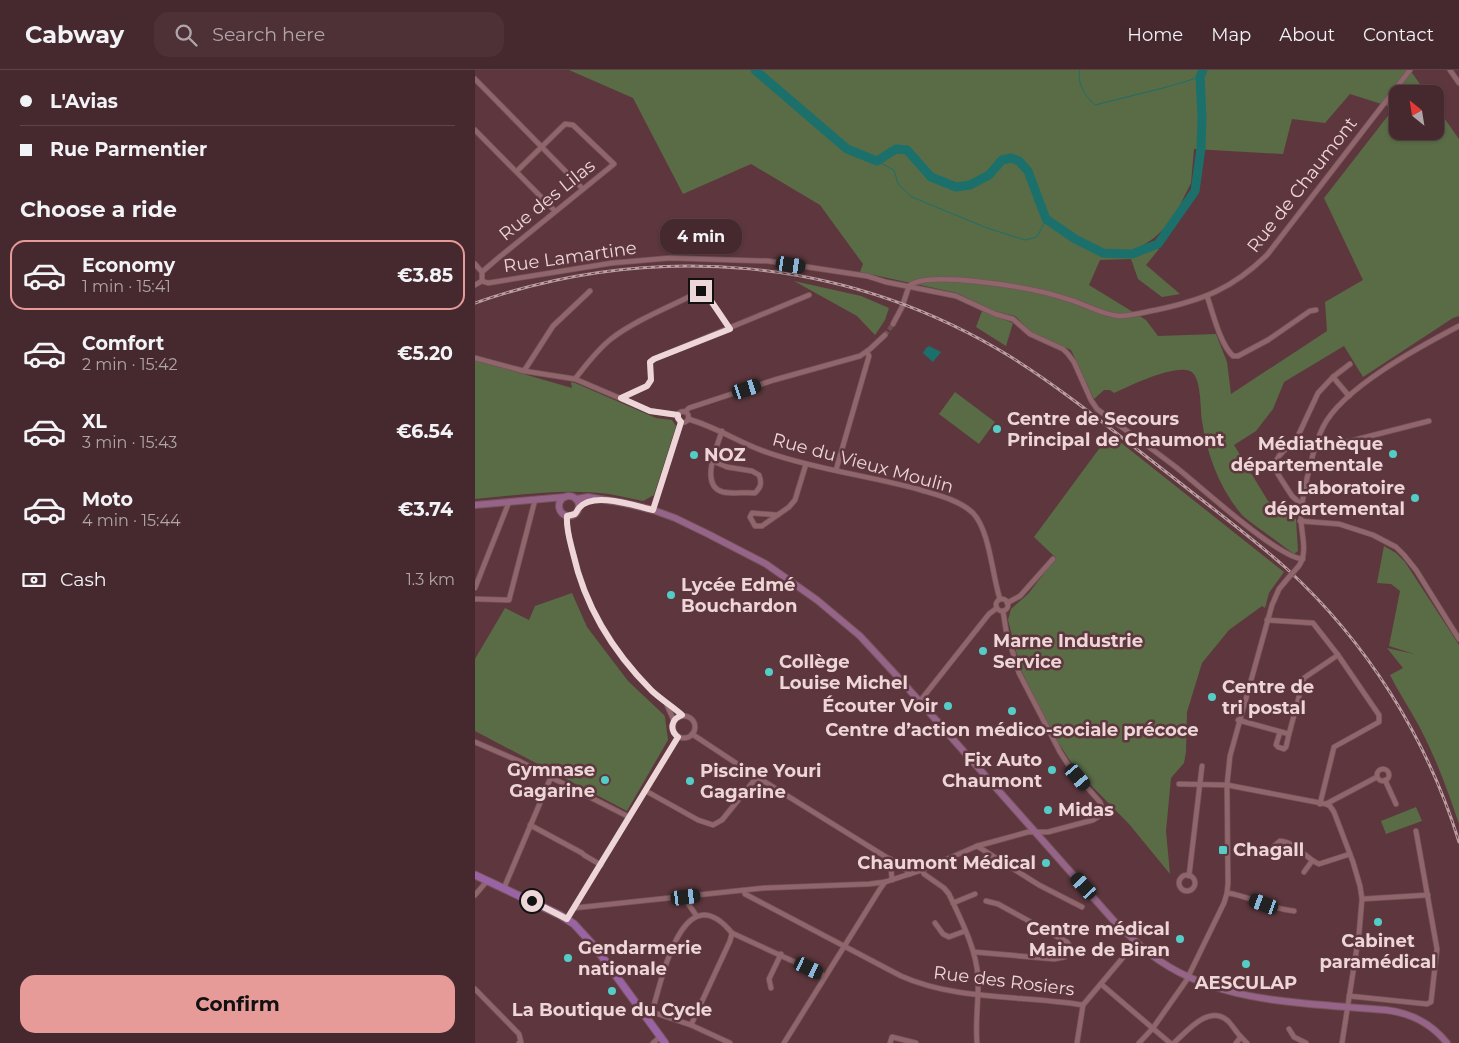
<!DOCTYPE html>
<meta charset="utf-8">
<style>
:root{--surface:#46292e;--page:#4d3136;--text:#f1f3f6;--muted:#b0a6aa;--line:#5e454a;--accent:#e69b98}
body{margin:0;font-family:Montserrat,sans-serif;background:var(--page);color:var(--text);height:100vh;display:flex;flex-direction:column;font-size:19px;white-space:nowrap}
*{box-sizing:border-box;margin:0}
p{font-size:16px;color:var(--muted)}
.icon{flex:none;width:28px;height:28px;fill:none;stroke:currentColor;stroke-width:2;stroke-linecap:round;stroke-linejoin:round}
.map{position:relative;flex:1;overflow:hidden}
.panel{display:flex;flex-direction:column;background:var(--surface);width:475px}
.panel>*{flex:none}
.top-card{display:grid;align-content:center;height:110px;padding:0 20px;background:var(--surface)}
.needle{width:32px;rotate:330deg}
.fabs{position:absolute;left:914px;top:15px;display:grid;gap:10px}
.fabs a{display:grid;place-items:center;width:55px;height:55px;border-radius:10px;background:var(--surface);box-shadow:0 1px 4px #0004,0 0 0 1px var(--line);font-size:25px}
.end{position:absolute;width:22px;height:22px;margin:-11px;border:6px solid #eed6d8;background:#111;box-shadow:0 0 0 2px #111}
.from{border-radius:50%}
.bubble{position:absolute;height:35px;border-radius:15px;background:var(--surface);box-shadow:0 1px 4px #0004,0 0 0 1px var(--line);font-size:16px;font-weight:700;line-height:35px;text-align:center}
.car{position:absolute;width:15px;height:30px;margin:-15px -8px;border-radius:6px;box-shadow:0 0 4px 1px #0007;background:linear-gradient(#222 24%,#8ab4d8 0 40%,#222 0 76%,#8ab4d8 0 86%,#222 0)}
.top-card b{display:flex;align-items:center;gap:18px;height:48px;font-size:19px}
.top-card b+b{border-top:1px solid var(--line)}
.top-card i{width:12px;height:12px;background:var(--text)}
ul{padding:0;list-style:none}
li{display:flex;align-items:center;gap:15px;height:70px;margin:0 10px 8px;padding:0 10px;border:2px solid transparent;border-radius:15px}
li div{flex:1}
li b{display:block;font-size:19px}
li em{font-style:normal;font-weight:700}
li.active{border-color:var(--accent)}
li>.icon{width:45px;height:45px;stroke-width:1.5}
h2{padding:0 20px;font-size:22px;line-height:60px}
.pay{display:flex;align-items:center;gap:12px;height:55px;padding:0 20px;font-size:19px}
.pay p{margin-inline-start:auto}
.primary-button{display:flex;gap:10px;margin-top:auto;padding:10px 20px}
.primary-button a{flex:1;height:58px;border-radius:15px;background:var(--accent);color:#111;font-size:20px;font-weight:700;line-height:58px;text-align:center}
header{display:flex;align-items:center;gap:30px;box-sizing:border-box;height:70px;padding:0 25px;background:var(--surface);border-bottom:1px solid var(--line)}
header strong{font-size:24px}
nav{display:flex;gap:28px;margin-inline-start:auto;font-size:18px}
.search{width:350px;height:45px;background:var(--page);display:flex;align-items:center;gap:12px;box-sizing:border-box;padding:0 18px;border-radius:15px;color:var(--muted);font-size:19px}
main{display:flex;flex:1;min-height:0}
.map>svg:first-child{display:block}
.green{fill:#596c46;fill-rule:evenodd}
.water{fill:#1c706c}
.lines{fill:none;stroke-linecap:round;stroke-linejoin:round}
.stream{stroke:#1c706c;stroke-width:1}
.river{stroke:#1c706c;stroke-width:9}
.street-tunnel{stroke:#734f54;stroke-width:4.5;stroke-dasharray:4.5 2;stroke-linecap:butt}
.street-casing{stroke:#75555a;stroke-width:6}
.secondary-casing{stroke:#75555a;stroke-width:8}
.primary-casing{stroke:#75555a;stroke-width:9}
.street{stroke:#90666c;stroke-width:4.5}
.secondary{stroke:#956488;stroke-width:6}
.primary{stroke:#9a63a4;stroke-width:7}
.rail-casing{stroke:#bb9ea1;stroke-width:3}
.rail{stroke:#5d373d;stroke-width:1;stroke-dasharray:4;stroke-linecap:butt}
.street-bridge-casing{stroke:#75555a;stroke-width:6;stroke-linecap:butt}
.street-bridge{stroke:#90666c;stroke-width:4.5}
.route{stroke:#eed6d8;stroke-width:6}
.poi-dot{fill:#54cdc7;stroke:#5d373d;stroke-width:2}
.labels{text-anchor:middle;stroke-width:5;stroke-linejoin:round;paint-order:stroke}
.street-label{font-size:18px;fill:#eed6d8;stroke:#5d373d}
.poi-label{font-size:18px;font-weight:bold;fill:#eed6d8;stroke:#5d373d;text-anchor:start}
</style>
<header>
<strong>Cabway</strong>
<div class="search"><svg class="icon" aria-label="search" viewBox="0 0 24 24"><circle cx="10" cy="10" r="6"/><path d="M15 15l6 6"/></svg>Search here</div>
<nav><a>Home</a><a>Map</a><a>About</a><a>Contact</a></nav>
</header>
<main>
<section class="panel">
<div class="top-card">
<b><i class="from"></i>L'Avias</b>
<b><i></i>Rue Parmentier</b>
</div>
<h2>Choose a ride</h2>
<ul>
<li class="active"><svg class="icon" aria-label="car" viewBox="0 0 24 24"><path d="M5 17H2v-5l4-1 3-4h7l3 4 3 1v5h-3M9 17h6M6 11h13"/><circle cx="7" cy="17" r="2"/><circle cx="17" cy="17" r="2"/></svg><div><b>Economy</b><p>1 min · 15:41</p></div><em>€3.85</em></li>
<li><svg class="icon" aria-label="car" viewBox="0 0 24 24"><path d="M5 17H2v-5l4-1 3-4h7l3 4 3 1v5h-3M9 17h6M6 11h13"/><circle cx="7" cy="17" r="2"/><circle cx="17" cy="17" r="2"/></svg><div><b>Comfort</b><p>2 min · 15:42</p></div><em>€5.20</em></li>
<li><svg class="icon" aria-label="car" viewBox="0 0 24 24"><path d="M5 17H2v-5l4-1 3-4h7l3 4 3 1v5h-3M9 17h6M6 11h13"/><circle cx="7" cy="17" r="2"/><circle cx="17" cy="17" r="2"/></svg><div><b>XL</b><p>3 min · 15:43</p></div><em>€6.54</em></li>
<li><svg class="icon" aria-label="car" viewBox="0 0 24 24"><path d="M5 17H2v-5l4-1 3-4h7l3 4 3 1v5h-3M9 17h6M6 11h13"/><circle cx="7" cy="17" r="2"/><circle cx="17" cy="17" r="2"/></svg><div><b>Moto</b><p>4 min · 15:44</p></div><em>€3.74</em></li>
</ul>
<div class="pay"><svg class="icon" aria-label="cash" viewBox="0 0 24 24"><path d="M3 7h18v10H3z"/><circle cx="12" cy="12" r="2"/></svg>Cash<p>1.3 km</p></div>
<div class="primary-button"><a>Confirm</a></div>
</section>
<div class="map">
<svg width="984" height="973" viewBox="0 0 984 973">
<rect width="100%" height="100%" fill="#5d373d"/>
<g class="green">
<path d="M94 0H935L952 24H922V61H960V35L984 69V246L978 248 888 307 869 276 809 312 798 339 781 361 759 375 793 431 821 449 823 481 819 484C807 475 795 466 782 457 777 453 771 449 767 445 745 419 732 385 727 351 725 340 727 306 715 301 699 294 654 316 639 323L635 320H629L619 329 596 280 557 263 540 246 519 241 482 223 385 202 388 194 345 135 276 94 208 124 158 28ZM875 24 919 38 849 128 888 210 850 232 852 261 756 324 752 292 741 264 683 266 671 250 614 215 625 190 656 189 663 209 687 227 705 224 671 195 684 179 667 176 679 168 697 151 716 113 719 79 808 84 817 49 850 53Z"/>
<path d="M319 211 386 226 414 238 410 250 400 265 382 246Z"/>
<path d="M507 241 538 253 531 276 501 257Z"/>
<path d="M0 290 97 318 96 312 100 313 181 348 197 350 201 356 179 425 168 431C157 429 146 426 134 424 90 418 44 425 0 429Z"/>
<path d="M480 322 520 352 504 374 464 344Z"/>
<path d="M635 364 809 502 794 523 790 538 787 536 754 560 727 593 712 642 711 682 709 693 696 708 691 761 695 804 654 754 602 701 576 662 546 600 533 550 536 539 553 524 581 488 559 467Z"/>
<path d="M909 476 921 483 930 492 984 575V754C973 721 961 688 944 656 935 639 924 623 915 605L928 598 912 578 939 584 914 576 925 521 916 514 902 513Z"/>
<path d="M97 523 112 557 153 611 189 645 190 647 193 670 152 741 0 661V589L30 538 54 550 60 536Z"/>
<path d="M941 737 947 751 911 764 906 751Z"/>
</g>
<path class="water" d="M454 276 466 282 458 292 448 283 451 278Z"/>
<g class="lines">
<g class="stream">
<path d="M605 0C601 13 611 27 620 35L692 17 725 7"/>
<path d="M402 91 419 100 423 114 437 127 512 158 550 170 562 167 571 149"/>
</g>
<path class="river" d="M280 0 372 79 402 91 421 79 432 80 456 107 481 117 495 115 514 105 527 90 536 88 544 91 553 101 571 149 600 169 628 183 657 184 683 174 720 121 726 78 727 48 725 7 728 0"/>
<path class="street-tunnel" d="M410 265 418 254"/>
<defs>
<g id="street">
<path d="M975 0 984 13"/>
<path d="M0 9 108 119"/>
<path d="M0 60 80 141"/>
<path d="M0 194 7 202"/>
<path d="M7 211V202L22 189 139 94 98 55 90 54 42 101"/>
<path d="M0 215 7 211 13 213 137 193 195 188 293 191 392 206 411 212 481 226 520 244 538 249 555 264 588 279 593 284 599 292 616 330 622 339C649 359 676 378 702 398 726 417 803 488 828 489"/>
<path d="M434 216C452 200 547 217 572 223 582 226 594 229 604 233 617 238 630 245 644 246 656 246 670 242 681 240 728 230 757 219 792 185L935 0"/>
<path d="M732 226C738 243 745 274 758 286H763L793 270 835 241 841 240"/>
<path d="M418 254 427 237 434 216"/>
<path d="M0 288 49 301 100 309 175 341 203 345"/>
<path d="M49 301 78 256 115 221"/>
<path d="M858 307 875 294"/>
<path d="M100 309C111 295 122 280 136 269 160 250 199 235 226 221L230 222 255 259"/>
<path d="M146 328 172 316 176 310 175 293 179 289 334 225"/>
<circle cx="208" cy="347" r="5.5"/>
<path d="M210 342 214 338 299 310 385 286 395 279 410 265"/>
<path d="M213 349C242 357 266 374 294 383 343 400 396 406 446 420 463 425 484 430 498 443 515 461 517 505 525 529"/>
<path d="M842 375 856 376 954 351"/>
<path d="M238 391 252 397 277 401 284 405C287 413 286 417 280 423 270 422 257 424 248 422 224 416 242 376 247 361"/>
<path d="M361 400 394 286 392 282"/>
<path d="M827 435 817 426 806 409 800 399V393L804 386 823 366 843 323 858 307 874 326"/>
<path d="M178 440 206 352"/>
<path d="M303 445 277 443 275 447 280 456H287L314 437 320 430 331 394"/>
<path d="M92 446C91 459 95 471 98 483 110 537 138 583 177 621 187 630 198 637 207 645"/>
<path d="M825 451 864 454 898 465 921 477 929 485 941 500 984 569"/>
<path d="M823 497C835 482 824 459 826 441 829 419 838 377 848 357 867 318 946 276 984 256"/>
<path d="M0 518 34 432"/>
<path d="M0 529 34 530 60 430"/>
<circle cx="527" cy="535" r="6"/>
<path d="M532 533 545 526 578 489"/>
<path d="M792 550 838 553 863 585 904 645V652L859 677 845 734"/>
<path d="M445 631 514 544 522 538"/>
<path d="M192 635 199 651"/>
<circle cx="209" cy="657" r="11"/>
<path d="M763 650 814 664 829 608 863 585"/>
<path d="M805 662 801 675 803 677 809 679 811 677 814 664"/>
<path d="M217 664 282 707 411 787C421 791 428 796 435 804"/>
<path d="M0 672 44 691 154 747"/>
<circle cx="908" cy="705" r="6"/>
<path d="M910 710 921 734"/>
<path d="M704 714 752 715 851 734 855 736 859 742 878 792 885 816 887 829 884 864 867 973"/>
<path d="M171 721 223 750 238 755 247 750 282 707"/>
<path d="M851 734 902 707"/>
<path d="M55 755 107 783 109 785 126 795"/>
<path d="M502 776 564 815 607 837"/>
<path d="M823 779C815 782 810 787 802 783L799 776 805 771C821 772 830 788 844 794L875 784"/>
<path d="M411 788 416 798 417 810"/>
<path d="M447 800 449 804 469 818 474 824C486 850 501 878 503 907 504 929 500 951 502 973"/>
<path d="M829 802 837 791"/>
<circle cx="712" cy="813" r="8"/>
<path d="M714 806 727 696"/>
<path d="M29 818 76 707"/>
<path d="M269 820 270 824 426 906C482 931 548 925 608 935L661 872"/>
<path d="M752 823C775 826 795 839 819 841"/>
<path d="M0 825 12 811"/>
<path d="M211 827 214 835 221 845"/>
<path d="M887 829 953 825"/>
<path d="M478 833 500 824"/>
<path d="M99 838 289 818 394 814 410 812 447 800 502 776 517 772 553 762H573L618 750 626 745 628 740 625 732 596 699 585 682 544 603 531 560 528 541"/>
<path d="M92 849 203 667"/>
<path d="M460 853 468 864 474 867 490 861"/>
<path d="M257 863 350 906"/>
<path d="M499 882 579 889 590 887 595 882 594 875 592 872 523 834 511 831"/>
<path d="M626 914 695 973"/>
<path d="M296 918 294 909 306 884"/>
<path d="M0 919 44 964 46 972 44 973"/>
<path d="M874 926 952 934 956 932 962 879 941 761"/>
<path d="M177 942 216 955 255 973"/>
<path d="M171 946 177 942C187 909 208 803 257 863L255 871 216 955"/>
<path d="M814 959 819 967 831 973"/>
<path d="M766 967 772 973"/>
<path d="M178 973 185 967"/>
<path d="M309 973 405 819 410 812"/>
<path d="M415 973 417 967 441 973"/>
<path d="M602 973 608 935"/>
<path d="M664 973 678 958 711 911 749 833 752 823 753 813 752 715 755 686 797 535 804 519 814 507"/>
<path d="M699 973C712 961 734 934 753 951 758 956 761 962 766 967L761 973"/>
</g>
<g id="secondary">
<circle cx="94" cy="436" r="10"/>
<path d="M101 429 113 427 149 433 178 440 200 448 233 464 291 494 342 530 385 566 422 606 639 851C654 865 668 880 685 891 750 935 836 933 911 940 936 943 956 953 972 973"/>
<path d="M0 435 90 427"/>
</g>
<path id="primary" d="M0 805 85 845 99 854 120 877 190 973"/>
</defs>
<use href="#street" class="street-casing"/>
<use href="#secondary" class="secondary-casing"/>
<use href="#primary" class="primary-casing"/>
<use href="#street" class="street"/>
<use href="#secondary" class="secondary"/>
<use href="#primary" class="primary"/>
<defs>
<path id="rail" d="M0 233C180 170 373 187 536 287 592 322 643 365 695 405 734 436 774 465 811 498 892 572 952 668 984 772"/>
</defs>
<use href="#rail" class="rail-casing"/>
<use href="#rail" class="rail"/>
<defs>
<path id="street-bridge" d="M814 507 823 497"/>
</defs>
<use href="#street-bridge" class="street-bridge-casing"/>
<use href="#street-bridge" class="street-bridge"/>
</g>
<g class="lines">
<path class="route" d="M57 831 92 849 203 667C194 660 196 649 207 645 198 637 187 630 177 621 139 583 110 537 98 483 95 471 91 459 92 446L100 444C102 442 102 440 104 438 118 421 160 436 178 440L206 352 203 348V345L175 341 146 328 172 316 176 310 175 292 179 289 255 259 230 222 226 221"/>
</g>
<g class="poi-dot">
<circle cx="522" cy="359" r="5"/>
<circle cx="918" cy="384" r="5"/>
<circle cx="219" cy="385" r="5"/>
<circle cx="940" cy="428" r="5"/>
<circle cx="196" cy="525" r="5"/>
<circle cx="508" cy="581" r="5"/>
<circle cx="294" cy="602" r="5"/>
<circle cx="737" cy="627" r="5"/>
<circle cx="473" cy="636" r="5"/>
<circle cx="537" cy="641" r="5"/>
<circle cx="577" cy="700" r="5"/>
<circle cx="130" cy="710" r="5"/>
<circle cx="215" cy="711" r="5"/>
<circle cx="573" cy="740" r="5"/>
<rect x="743" y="775" width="10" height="10" rx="2.5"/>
<circle cx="571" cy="793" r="5"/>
<circle cx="903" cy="852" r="5"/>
<circle cx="705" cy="869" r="5"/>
<circle cx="93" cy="888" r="5"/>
<circle cx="771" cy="894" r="5"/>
<circle cx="137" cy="921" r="5"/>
</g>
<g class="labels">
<g class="street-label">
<text transform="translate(827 115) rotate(-52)" y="6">Rue de Chaumont</text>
<text transform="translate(72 130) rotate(-39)" y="6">Rue des Lilas</text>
<text transform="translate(95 187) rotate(-8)" y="6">Rue Lamartine</text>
<text transform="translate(388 393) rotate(15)" y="6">Rue du Vieux Moulin</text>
<text transform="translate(529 911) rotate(7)" y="6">Rue des Rosiers</text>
</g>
<g class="poi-label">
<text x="532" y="355">Centre de Secours<tspan x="532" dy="21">Principal de Chaumont</tspan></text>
<text x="908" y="380" text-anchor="end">Médiathèque<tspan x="908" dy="21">départementale</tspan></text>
<text x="229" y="391">NOZ</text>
<text x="930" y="424" text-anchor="end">Laboratoire<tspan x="930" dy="21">départemental</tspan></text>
<text x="206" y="521">Lycée Edmé<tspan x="206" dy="21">Bouchardon</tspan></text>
<text x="518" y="577">Marne Industrie<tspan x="518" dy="21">Service</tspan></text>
<text x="304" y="598">Collège<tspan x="304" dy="21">Louise Michel</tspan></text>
<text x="747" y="623">Centre de<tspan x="747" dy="21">tri postal</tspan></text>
<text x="463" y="642" text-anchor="end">Écouter Voir</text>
<text x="537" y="666" text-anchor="middle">Centre d’action médico-sociale précoce</text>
<text x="567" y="696" text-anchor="end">Fix Auto<tspan x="567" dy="21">Chaumont</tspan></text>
<text x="120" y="706" text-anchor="end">Gymnase<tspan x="120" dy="21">Gagarine</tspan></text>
<text x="225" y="707">Piscine Youri<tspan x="225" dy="21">Gagarine</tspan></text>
<text x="583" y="746">Midas</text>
<text x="758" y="786">Chagall</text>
<text x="561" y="799" text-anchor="end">Chaumont Médical</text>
<text x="695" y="865" text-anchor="end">Centre médical<tspan x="695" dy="21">Maine de Biran</tspan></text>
<text x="903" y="877" text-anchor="middle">Cabinet<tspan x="903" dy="21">paramédical</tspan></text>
<text x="103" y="884">Gendarmerie<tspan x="103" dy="21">nationale</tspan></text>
<text x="771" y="919" text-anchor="middle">AESCULAP</text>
<text x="137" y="946" text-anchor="middle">La Boutique du Cycle</text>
</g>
</g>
</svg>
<div class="fabs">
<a><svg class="needle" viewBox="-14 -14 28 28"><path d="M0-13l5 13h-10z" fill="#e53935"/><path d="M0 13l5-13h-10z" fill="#b0a6aa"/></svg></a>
</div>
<i class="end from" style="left:57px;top:831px"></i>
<i class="end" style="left:226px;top:221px"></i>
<div class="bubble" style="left:185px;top:149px;width:82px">4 min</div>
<i class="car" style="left:316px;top:195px;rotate:99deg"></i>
<i class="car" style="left:272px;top:319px;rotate:72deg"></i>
<i class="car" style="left:603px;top:707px;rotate:140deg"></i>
<i class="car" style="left:609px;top:816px;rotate:318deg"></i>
<i class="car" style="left:211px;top:827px;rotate:83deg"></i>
<i class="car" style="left:789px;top:834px;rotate:290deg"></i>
<i class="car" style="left:334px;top:898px;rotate:116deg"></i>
</div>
</main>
